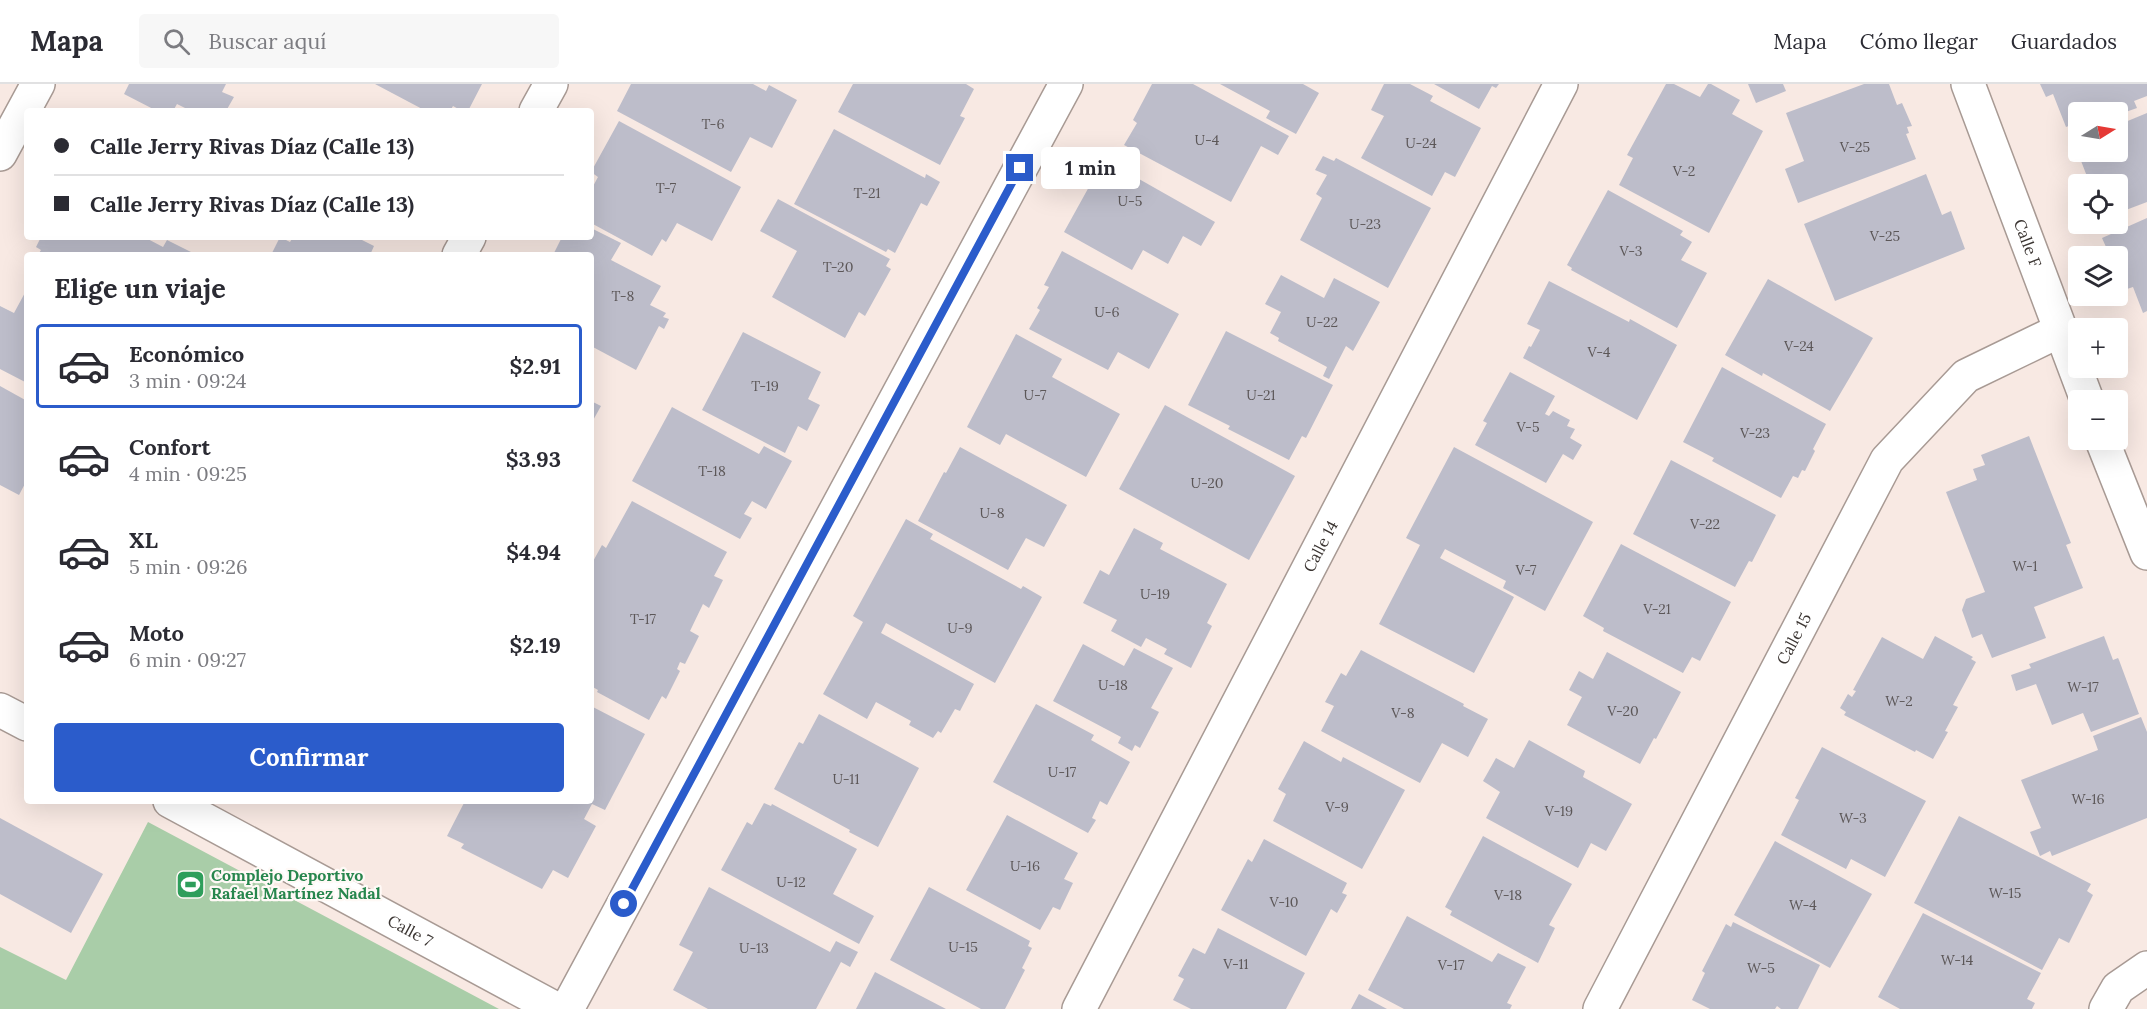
<!DOCTYPE html>
<html lang="es">
<meta charset="utf-8">
<style>
:root{--surface:#fff;--page:#f7f7f7;--text:#2b2b33;--muted:#7c7c81;--line:#e1e1e2;--accent:#2b5ccb}
body{margin:0;font-family:Lora,serif;background:var(--page);color:var(--text);height:100vh;display:flex;flex-direction:column;font-size:22px;white-space:nowrap}
*{box-sizing:border-box;margin:0}
p{font-size:20px;color:var(--muted)}
.icon{flex:none;width:33px;height:33px;fill:none;stroke:currentColor;stroke-width:2;stroke-linecap:round;stroke-linejoin:round}
.map{position:relative;flex:1;overflow:hidden}
.details{position:absolute;left:24px;top:168px;width:570px;height:552px;display:flex;flex-direction:column;background:var(--surface);border-radius:6px;box-shadow:0 6px 24px #0002}
.details>*{flex:none}
.hud{position:absolute;left:24px;top:24px;width:570px;height:132px;border-radius:6px;box-shadow:0 6px 24px #0002;display:grid;align-content:center;height:132px;padding:0 30px;background:var(--surface)}
.needle{width:39px;rotate:79deg}
.fabs{position:absolute;left:2068px;top:18px;display:grid;gap:12px}
.fabs a{display:grid;place-items:center;width:60px;height:60px;border-radius:6px;background:var(--surface);box-shadow:0 6px 24px #0002;font-size:30px}
.end{position:absolute;width:27px;height:27px;margin:-14px;border:8px solid #2b5ccb;background:#fff;box-shadow:0 0 0 3px #fff}
.from{border-radius:50%}
.bubble{position:absolute;height:42px;border-radius:6px;background:var(--surface);box-shadow:0 6px 24px #0002;font-size:20px;font-weight:700;line-height:42px;text-align:center}
.hud b{display:flex;align-items:center;gap:21px;height:57px;font-size:22px}
.hud b+b{border-top:2px solid var(--line)}
.hud i{width:15px;height:15px;background:var(--text)}
ul{padding:0;list-style:none}
li{display:flex;align-items:center;gap:18px;height:84px;margin:0 12px 9px;padding:0 18px;border:3px solid transparent;border-radius:6px}
li div{flex:1}
li b{display:block;font-size:22px}
li em{font-style:normal;font-weight:700}
li.active{border-color:var(--accent)}
li>.icon{width:54px;height:54px;stroke-width:1.5}
h2{padding:0 30px;font-size:27px;line-height:72px}
.cta{display:flex;gap:12px;margin-top:auto;padding:12px 30px}
.cta a{flex:1;height:69px;border-radius:6px;background:var(--accent);color:#fff;font-size:24px;font-weight:700;line-height:69px;text-align:center}
header{display:flex;align-items:center;gap:36px;box-sizing:border-box;height:84px;padding:0 30px;background:var(--surface);border-bottom:2px solid var(--line)}
header strong{font-size:28px}
nav{display:flex;gap:33px;margin-inline-start:auto;font-size:21px}
.search{width:420px;height:54px;background:var(--page);display:flex;align-items:center;gap:15px;box-sizing:border-box;padding:0 21px;border-radius:6px;color:var(--muted);font-size:22px}
.map>svg:first-child{display:block}
.green{fill:#a9cda8}
.building{fill:#bdbdca}
.lines{fill:none;stroke-linecap:round;stroke-linejoin:round}
.street-casing{stroke:#a89a94;stroke-width:36}
.street{stroke:#fff;stroke-width:33}
.route{stroke:#2b5ccb;stroke-width:8}
.labels{text-anchor:middle;stroke-width:4.5;stroke-linejoin:round;paint-order:stroke}
.number-label{font-size:14px;fill:#5c5758}
.street-label{font-size:16px;fill:#3b3532;stroke:#fff9f6}
.leisure-label{font-size:16px;font-weight:bold;fill:#27864d;stroke:#fff9f6;text-anchor:start}
</style>
<header>
<strong>Mapa</strong>
<div class="search"><svg class="icon" aria-label="search" viewBox="0 0 24 24"><circle cx="10" cy="10" r="6"/><path d="M15 15l6 6"/></svg>Buscar aquí</div>
<nav><a>Mapa</a><a>Cómo llegar</a><a>Guardados</a></nav>
</header>
<div class="map">
<svg width="2147" height="925" viewBox="0 0 2147 925">
<rect width="100%" height="100%" fill="#f8e9e3"/>
<path class="green" d="M148 738 499 925H0V863L66 896Z"/>
<g class="building">
<path d="M129 0H226L222 8 234 13 226 27H191L177 20 173 27H157L124 10Z"/>
<path d="M375 0H482L468 27H462L453 22 450 27H426Z"/>
<path d="M631 0H753L766 7 769 1 797 16 772 64 750 53 731 88 617 27Z"/>
<path d="M853 0H966L974 5 960 32 965 34 940 81 838 28Z"/>
<path d="M1152 0H1193L1289 52 1278 71 1261 62 1231 118 1124 61 1137 39 1133 36Z"/>
<path d="M1220 0H1303L1319 9 1296 50 1266 34 1270 27Z"/>
<path d="M1384 0H1410L1433 12 1430 17 1481 44 1455 93 1445 88 1432 112 1361 74 1384 32 1371 26Z"/>
<path d="M1434 0H1499L1496 4 1492 2 1479 25Z"/>
<path d="M1666 0H1674L1700 13 1708 0H1711L1740 16 1732 30 1763 47 1709 149 1619 101 1633 74 1627 71Z"/>
<path d="M1748 0H1783L1786 7 1756 19Z"/>
<path d="M1864 0H1889L1897 21 1902 19 1912 42 1907 43 1909 49 1906 50 1916 75 1798 119 1785 85 1804 77 1786 29Z"/>
<path d="M2040 0H2147V12L2134 17 2137 24 2120 30 2117 22 2102 28H2079V38L2066 43 2053 10 2046 13Z"/>
<path d="M2147 29V118L2118 129V100H2090L2074 59 2079 57V68H2118V41Z"/>
<path d="M619 37 741 103 712 157 677 139 666 158 662 155 652 172 591 139V106L598 93 591 88Z"/>
<path d="M834 45 925 94 926 90 940 98 927 122 921 119 895 169 888 165 886 168 794 120Z"/>
<path d="M1323 72 1334 77 1336 74 1431 124 1388 204 1300 156 1322 114 1316 110 1327 91 1315 86Z"/>
<path d="M1116 82 1215 138 1201 162 1183 152 1168 180 1143 166 1132 186 1064 148 1095 92 1102 96 1109 83 1113 86Z"/>
<path d="M1926 90 1942 131 1951 127 1965 165 1835 217 1804 140Z"/>
<path d="M1608 106 1683 147 1680 151 1692 158 1681 176 1707 189 1677 244 1571 186 1572 184 1567 181Z"/>
<path d="M778 115 890 175 886 182 891 185 865 232 859 228 845 254 772 213 797 167 760 147Z"/>
<path d="M2147 134V227L2143 229 2133 203 2124 206 2118 192V172H2110L2102 154Z"/>
<path d="M591 144 621 159 611 176 661 202 650 221 666 229 663 233 669 235 664 245 659 242 636 286 591 262V171H553L562 153 567 155 568 153H591Z"/>
<path d="M41 153H144L163 163 167 156 191 168 189 171H38L41 166 36 163Z"/>
<path d="M280 153 290 158 293 153H356L374 162 370 171H271Z"/>
<path d="M1062 167 1179 230 1149 285 1118 268 1108 286 1029 245 1040 226 1037 224 1049 203 1044 201Z"/>
<path d="M1281 191 1324 214 1334 194 1380 218 1353 267 1346 262 1329 295 1323 292 1327 283 1278 257 1279 254 1270 249 1281 228 1265 220Z"/>
<path d="M1768 195 1873 254 1830 327 1763 289 1762 292 1725 271Z"/>
<path d="M1549 197 1629 238 1630 235 1677 261 1637 336 1523 274 1529 262 1531 263 1540 246 1527 240Z"/>
<path d="M27 205V299L0 285V222L14 229Z"/>
<path d="M1226 247 1333 301 1306 354 1302 352 1289 376 1228 345 1230 342 1188 321Z"/>
<path d="M743 248 821 288 808 315 820 321 807 347 798 342 785 369 702 326Z"/>
<path d="M1016 250 1062 275 1052 293 1120 330 1086 393 1006 350 1000 361 967 343Z"/>
<path d="M1722 283 1826 340 1813 365 1815 367 1805 387 1802 386 1798 394 1793 392 1781 414 1712 377 1714 374 1683 358Z"/>
<path d="M1510 288 1555 312 1545 330 1549 332 1553 327 1570 336 1567 342 1575 345 1570 354 1582 361 1573 376 1563 370 1546 399 1475 361 1487 339 1483 337Z"/>
<path d="M0 302 27 317V396L19 411 0 401Z"/>
<path d="M591 317 601 322 591 340Z"/>
<path d="M1165 321 1295 392 1249 476 1119 405Z"/>
<path d="M672 323 759 370 764 362 792 377 766 425 752 417 744 430 752 434 740 455 632 397Z"/>
<path d="M2029 352 2071 459 2066 461 2083 504 2034 523 2046 554 1992 574 1982 550 1972 554 1962 526 1966 515 1985 508 1946 408 1977 396 1973 385 1985 381 1981 371Z"/>
<path d="M960 363 1067 421 1044 463 1026 454 1008 486 918 437 944 388 946 389Z"/>
<path d="M1454 363 1593 438 1545 527 1503 504 1506 497 1445 465 1440 474 1514 513 1474 589 1379 540 1420 461 1406 454Z"/>
<path d="M1671 376 1776 431 1752 478 1749 477 1735 503 1633 450Z"/>
<path d="M632 417 727 468 714 492 723 496 709 524 703 520 690 547 699 552 685 580 680 578 677 585 680 587 666 615 662 612 649 636 597 608 598 606 591 602V493L594 488 591 487V481L602 461 606 464Z"/>
<path d="M906 435 933 450 930 455 1021 505 1023 502 1042 513 995 599 886 539 881 549 974 600 960 627 955 625 941 649 938 647 933 654 909 641 911 637 876 618 867 635 823 610 863 538 853 532Z"/>
<path d="M1134 444 1163 459 1160 465 1227 500 1207 539 1212 542 1191 584 1164 570 1167 565 1146 554 1141 563 1111 547 1117 536 1083 519 1100 486 1109 491Z"/>
<path d="M1621 460 1731 518 1700 577 1692 573 1683 589 1603 547 1604 544 1583 532Z"/>
<path d="M1935 552 1973 573 1971 575 1976 578 1953 621 1958 623 1945 647 1948 648 1933 675 1916 666 1915 668 1844 631 1846 628 1840 624 1848 610 1852 613 1856 607 1853 606 1882 553 1923 575Z"/>
<path d="M2104 552 2113 576 2118 574 2119 576 2139 630 2091 648 2083 629 2052 641 2036 600 2016 607 2011 591 2031 584 2029 580Z"/>
<path d="M1083 560 1124 582 1134 564 1173 584 1151 624 1159 628 1140 664 1135 661 1132 667 1118 659 1121 653 1053 617Z"/>
<path d="M1361 566 1464 620 1463 622 1488 635 1468 673 1442 659 1420 699 1321 647 1334 622 1325 618 1341 589 1346 592Z"/>
<path d="M1607 568 1681 608 1656 655 1654 654 1640 680 1567 641 1582 613 1569 606 1579 587 1593 595Z"/>
<path d="M1036 620 1094 651 1091 656 1130 678 1107 721 1100 717 1092 734 1096 736 1088 749 993 698Z"/>
<path d="M591 622 645 650 605 726 592 720 584 735 596 742 568 794 553 786 542 805 461 764 464 760 447 752 465 717H591Z"/>
<path d="M819 630 919 684 878 763 849 748 850 746 774 705 799 658 803 660Z"/>
<path d="M2141 633 2147 648V734L2052 772 2050 767 2040 772 2030 748 2041 744 2021 696 2098 666 2093 652Z"/>
<path d="M1529 656 1585 687 1583 693 1632 720 1606 767 1591 759 1578 784 1486 734 1500 708 1483 697 1496 674 1514 684Z"/>
<path d="M1304 657 1341 678 1343 673 1405 706 1362 785 1273 737 1286 710 1278 705Z"/>
<path d="M1822 663 1926 717 1885 793 1851 775 1846 785 1781 751 1799 716 1795 714Z"/>
<path d="M764 719 771 722 772 720 857 765 833 810 874 832 859 860 721 786 747 738 752 741Z"/>
<path d="M1007 731 1078 769 1064 795 1073 799 1060 826 1053 823 1040 846 966 806Z"/>
<path d="M1959 732 2091 800 2087 807 2093 811 2069 859 2059 854 2042 886 1914 819Z"/>
<path d="M0 734 103 790 71 849 0 810Z"/>
<path d="M1483 752 1572 800 1549 841 1555 844 1538 879 1450 831 1452 827 1445 823Z"/>
<path d="M1264 755 1347 799 1342 809 1347 811 1337 829 1331 825 1306 872 1221 826 1248 775 1252 778Z"/>
<path d="M1775 757 1872 810 1830 884 1734 831Z"/>
<path d="M709 803 830 868 836 857 858 868 850 883 841 878 816 925H708L673 906 693 868 679 861Z"/>
<path d="M929 803 1030 857 1028 862 1032 864 1022 884 1025 886 1005 925H981L890 876Z"/>
<path d="M1923 829 2041 889 2027 915 2035 919 2032 925H1900L1878 913Z"/>
<path d="M1407 832 1492 878 1498 869 1526 883 1507 919 1512 921 1510 925H1404L1368 906Z"/>
<path d="M1733 838 1820 881 1798 925H1781L1777 922 1775 925H1710L1692 916 1705 889 1702 887 1726 840 1731 843Z"/>
<path d="M1218 844 1305 889 1286 925H1191L1173 916 1184 895 1178 892 1193 864 1205 870Z"/>
<path d="M875 888 946 925H856Z"/>
<path d="M1359 910 1387 925H1351Z"/>
</g>
<g class="lines">
<defs>
<g id="street">
<path id="s1" d="M1968 0 2087 316"/>
<path d="M536 27 551 0"/>
<path d="M0 70 38 0"/>
<path d="M459 171 469 153"/>
<path d="M2102 356 2147 469"/>
<path d="M0 626 27 640"/>
<path id="s2" d="M170 717 556 925"/>
<path d="M567 925 1066 0"/>
<path id="s3" d="M1079 925 1561 0"/>
<path id="s4" d="M1600 925 1887 376 1966 292 2059 247"/>
<path d="M2106 925 2118 904 2147 884"/>
</g>
</defs>
<use href="#street" class="street-casing"/>
<use href="#street" class="street"/>
</g>
<g class="lines">
<path class="route" d="M624 820 1020 84"/>
</g>
<defs>
<symbol id="stadium-square" viewBox="-11 -11 22 22"><rect x="-9" y="-9" width="18" height="18" rx="4" fill="#2e9e5b" stroke="#fff9f6"/><path d="M0-5a6.5 5 0 1 0 0 10a6.5 5 0 1 0 0-10ZM-3.5-1.8h7v3.6h-7Z" fill="#fff"/></symbol>
</defs>
<g fill-rule="evenodd">
<use href="#stadium-square" x="174" y="784" width="33" height="33"/>
</g>
<g class="labels">
<g class="number-label">
<text x="713" y="45">T-6</text>
<text x="1207" y="61">U-4</text>
<text x="1421" y="64">U-24</text>
<text x="1855" y="68">V-25</text>
<text x="1684" y="92">V-2</text>
<text x="666" y="109">T-7</text>
<text x="867" y="114">T-21</text>
<text x="1130" y="122">U-5</text>
<text x="1365" y="145">U-23</text>
<text x="1885" y="157">V-25</text>
<text x="1631" y="172">V-3</text>
<text x="838" y="188">T-20</text>
<text x="623" y="217">T-8</text>
<text x="1107" y="233">U-6</text>
<text x="1322" y="243">U-22</text>
<text x="1799" y="267">V-24</text>
<text x="1599" y="273">V-4</text>
<text x="765" y="307">T-19</text>
<text x="1035" y="316">U-7</text>
<text x="1261" y="316">U-21</text>
<text x="1528" y="348">V-5</text>
<text x="1755" y="354">V-23</text>
<text x="712" y="392">T-18</text>
<text x="1207" y="404">U-20</text>
<text x="992" y="434">U-8</text>
<text x="1705" y="445">V-22</text>
<text x="2025" y="487">W-1</text>
<text x="1526" y="491">V-7</text>
<text x="1155" y="515">U-19</text>
<text x="1657" y="530">V-21</text>
<text x="643" y="540">T-17</text>
<text x="960" y="549">U-9</text>
<text x="1113" y="606">U-18</text>
<text x="2083" y="608">W-17</text>
<text x="1899" y="622">W-2</text>
<text x="1623" y="632">V-20</text>
<text x="1403" y="634">V-8</text>
<text x="1062" y="693">U-17</text>
<text x="846" y="700">U-11</text>
<text x="2088" y="720">W-16</text>
<text x="1337" y="728">V-9</text>
<text x="1559" y="732">V-19</text>
<text x="1853" y="739">W-3</text>
<text x="1025" y="787">U-16</text>
<text x="791" y="803">U-12</text>
<text x="2005" y="814">W-15</text>
<text x="1508" y="816">V-18</text>
<text x="1284" y="823">V-10</text>
<text x="1803" y="826">W-4</text>
<text x="963" y="868">U-15</text>
<text x="754" y="869">U-13</text>
<text x="1957" y="881">W-14</text>
<text x="1236" y="885">V-11</text>
<text x="1451" y="886">V-17</text>
<text x="1761" y="889">W-5</text>
</g>
<g class="street-label">
<text dy="6" stroke="none"><textPath href="#s1" startOffset="170">Calle F</textPath></text>
<text dy="6" stroke="none"><textPath href="#s3" startOffset="522">Calle 14</textPath></text>
<text dy="6" stroke="none"><textPath href="#s4" startOffset="418">Calle 15</textPath></text>
<text dy="6" stroke="none"><textPath href="#s2" startOffset="273">Calle 7</textPath></text>
</g>
<g class="leisure-label">
<text x="211" y="797">Complejo Deportivo<tspan x="211" dy="18">Rafael Martínez Nadal</tspan></text>
</g>
</g>
</svg>
<div class="fabs">
<a><svg class="needle" viewBox="-14 -14 28 28"><path d="M0-13l5 13h-10z" fill="#e53935"/><path d="M0 13l5-13h-10z" fill="#7c7c81"/></svg></a>
<a><svg class="icon" aria-label="locate" viewBox="0 0 24 24"><circle cx="12" cy="12" r="6"/><path d="M12 2v4M12 18v4M2 12h4M18 12h4"/></svg></a>
<a><svg class="icon" aria-label="layers" viewBox="0 0 24 24"><path d="M12 4l9 5-9 5-9-5zM3 14l9 5 9-5"/></svg></a>
<a>+</a>
<a>−</a>
</div>
<i class="end from" style="left:624px;top:820px"></i>
<i class="end" style="left:1020px;top:84px"></i>
<div class="bubble" style="left:1041px;top:63px;width:99px">1 min</div>
<div class="hud">
<b><i class="from"></i>Calle Jerry Rivas Díaz (Calle 13)</b>
<b><i></i>Calle Jerry Rivas Díaz (Calle 13)</b>
</div>
<section class="details">
<h2>Elige un viaje</h2>
<ul>
<li class="active"><svg class="icon" aria-label="car" viewBox="0 0 24 24"><path d="M5 17H2v-5l4-1 3-4h7l3 4 3 1v5h-3M9 17h6M6 11h13"/><circle cx="7" cy="17" r="2"/><circle cx="17" cy="17" r="2"/></svg><div><b>Económico</b><p>3 min · 09:24</p></div><em>$2.91</em></li>
<li><svg class="icon" aria-label="car" viewBox="0 0 24 24"><path d="M5 17H2v-5l4-1 3-4h7l3 4 3 1v5h-3M9 17h6M6 11h13"/><circle cx="7" cy="17" r="2"/><circle cx="17" cy="17" r="2"/></svg><div><b>Confort</b><p>4 min · 09:25</p></div><em>$3.93</em></li>
<li><svg class="icon" aria-label="car" viewBox="0 0 24 24"><path d="M5 17H2v-5l4-1 3-4h7l3 4 3 1v5h-3M9 17h6M6 11h13"/><circle cx="7" cy="17" r="2"/><circle cx="17" cy="17" r="2"/></svg><div><b>XL</b><p>5 min · 09:26</p></div><em>$4.94</em></li>
<li><svg class="icon" aria-label="car" viewBox="0 0 24 24"><path d="M5 17H2v-5l4-1 3-4h7l3 4 3 1v5h-3M9 17h6M6 11h13"/><circle cx="7" cy="17" r="2"/><circle cx="17" cy="17" r="2"/></svg><div><b>Moto</b><p>6 min · 09:27</p></div><em>$2.19</em></li>
</ul>
<div class="cta"><a>Confirmar</a></div>
</section>
</div>
